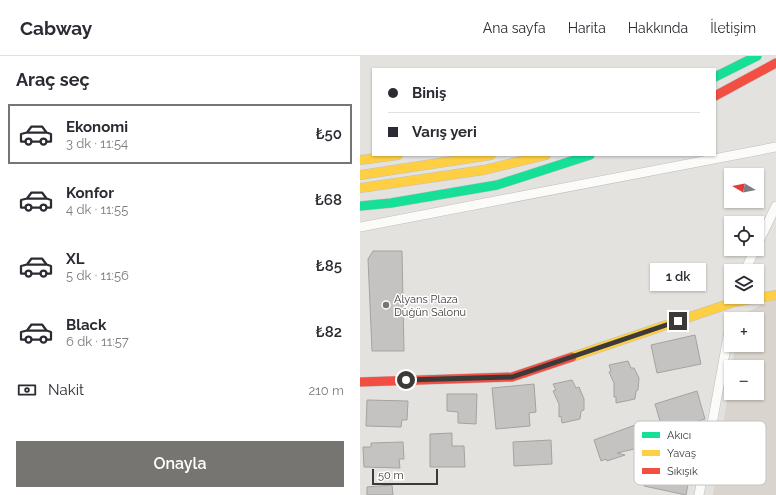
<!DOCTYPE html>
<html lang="tr">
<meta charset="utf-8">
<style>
:root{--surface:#fff;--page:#f7f7f7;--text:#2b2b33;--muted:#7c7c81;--line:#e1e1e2;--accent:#767572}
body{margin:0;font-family:Raleway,sans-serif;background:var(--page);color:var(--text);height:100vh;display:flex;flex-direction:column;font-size:15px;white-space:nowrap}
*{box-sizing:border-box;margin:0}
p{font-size:13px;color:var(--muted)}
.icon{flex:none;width:22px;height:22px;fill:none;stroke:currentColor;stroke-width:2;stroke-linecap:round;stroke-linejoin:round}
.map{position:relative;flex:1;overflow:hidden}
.side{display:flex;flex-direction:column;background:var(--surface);width:360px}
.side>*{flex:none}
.hud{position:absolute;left:12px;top:12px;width:344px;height:88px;border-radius:0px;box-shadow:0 1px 3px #0004;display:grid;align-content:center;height:88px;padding:0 16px;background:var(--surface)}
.needle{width:26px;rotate:280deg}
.tools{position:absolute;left:364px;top:112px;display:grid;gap:8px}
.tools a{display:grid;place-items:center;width:40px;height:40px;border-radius:0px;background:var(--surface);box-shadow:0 1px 3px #0004;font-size:20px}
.scale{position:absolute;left:12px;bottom:10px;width:66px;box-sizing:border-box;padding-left:4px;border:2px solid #3b3a38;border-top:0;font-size:11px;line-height:14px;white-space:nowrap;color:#3b3a38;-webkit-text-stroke:3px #fff;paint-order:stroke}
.end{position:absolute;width:18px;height:18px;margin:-9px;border:5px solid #3b3a38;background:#fff;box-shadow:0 0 0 2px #fff}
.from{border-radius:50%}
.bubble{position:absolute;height:28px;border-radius:0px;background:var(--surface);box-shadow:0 1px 3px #0004;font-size:13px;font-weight:600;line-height:28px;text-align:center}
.hud b{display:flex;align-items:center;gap:14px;height:38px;font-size:15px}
.hud b+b{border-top:1px solid var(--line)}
.hud i{width:10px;height:10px;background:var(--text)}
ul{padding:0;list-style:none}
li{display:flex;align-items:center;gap:12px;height:60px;margin:0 8px 6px;padding:0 8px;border:2px solid transparent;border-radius:0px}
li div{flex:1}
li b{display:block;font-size:15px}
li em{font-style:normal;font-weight:600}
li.active{border-color:var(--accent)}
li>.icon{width:36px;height:36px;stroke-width:1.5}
h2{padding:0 16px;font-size:18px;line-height:48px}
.pay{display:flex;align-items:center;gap:10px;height:44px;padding:0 16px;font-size:15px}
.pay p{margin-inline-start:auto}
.cta{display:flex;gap:8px;margin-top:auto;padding:8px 16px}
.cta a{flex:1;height:46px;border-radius:0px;background:var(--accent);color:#fff;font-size:16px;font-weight:600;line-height:46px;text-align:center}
header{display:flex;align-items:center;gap:24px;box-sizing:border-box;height:56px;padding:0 20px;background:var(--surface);border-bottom:1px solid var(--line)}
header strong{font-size:19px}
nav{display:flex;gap:22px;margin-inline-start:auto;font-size:14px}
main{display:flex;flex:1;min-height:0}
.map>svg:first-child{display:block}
.built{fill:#d9d4cd}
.building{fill:#c5c3c1;stroke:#a5a3a1}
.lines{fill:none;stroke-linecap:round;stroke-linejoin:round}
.street-casing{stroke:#c1bfbd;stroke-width:10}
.fast-casing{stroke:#c1bfbd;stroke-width:10}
.slow-casing{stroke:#c1bfbd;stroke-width:10}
.jam-casing{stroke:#c1bfbd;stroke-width:10}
.street{stroke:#fbfbfa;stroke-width:9}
.fast{stroke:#16e098;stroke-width:9}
.slow{stroke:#ffcf43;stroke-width:9}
.jam{stroke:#f24e42;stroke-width:9}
.route{stroke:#3b3a38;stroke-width:5}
.poi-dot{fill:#767572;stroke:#fff;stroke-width:1.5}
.labels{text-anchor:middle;stroke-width:3;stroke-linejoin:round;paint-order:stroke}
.poi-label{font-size:11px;fill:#3b3a38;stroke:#fff;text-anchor:start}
.key{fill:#fff;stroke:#c4c4c3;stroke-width:1}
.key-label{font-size:11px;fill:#3b3a38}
</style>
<header>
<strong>Cabway</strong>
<nav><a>Ana sayfa</a><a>Harita</a><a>Hakkında</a><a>İletişim</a></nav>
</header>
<main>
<section class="side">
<h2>Araç seç</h2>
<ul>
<li class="active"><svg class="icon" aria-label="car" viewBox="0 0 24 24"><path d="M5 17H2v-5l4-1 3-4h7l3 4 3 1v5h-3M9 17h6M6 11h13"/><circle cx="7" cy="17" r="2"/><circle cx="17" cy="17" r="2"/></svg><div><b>Ekonomi</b><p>3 dk · 11:54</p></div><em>₺50</em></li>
<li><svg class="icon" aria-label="car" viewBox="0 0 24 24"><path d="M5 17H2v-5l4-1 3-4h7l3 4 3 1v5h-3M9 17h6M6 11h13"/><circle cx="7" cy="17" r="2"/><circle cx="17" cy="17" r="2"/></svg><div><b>Konfor</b><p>4 dk · 11:55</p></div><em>₺68</em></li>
<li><svg class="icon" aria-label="car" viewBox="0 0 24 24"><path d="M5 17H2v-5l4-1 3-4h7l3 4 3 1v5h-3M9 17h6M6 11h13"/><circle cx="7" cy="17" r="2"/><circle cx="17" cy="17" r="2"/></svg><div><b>XL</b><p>5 dk · 11:56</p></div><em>₺85</em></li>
<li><svg class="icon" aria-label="car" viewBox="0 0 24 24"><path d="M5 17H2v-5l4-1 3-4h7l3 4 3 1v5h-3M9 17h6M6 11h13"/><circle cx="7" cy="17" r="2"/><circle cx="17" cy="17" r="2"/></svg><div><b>Black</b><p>6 dk · 11:57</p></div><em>₺82</em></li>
</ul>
<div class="pay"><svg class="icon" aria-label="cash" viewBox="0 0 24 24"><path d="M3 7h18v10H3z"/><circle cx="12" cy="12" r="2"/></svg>Nakit<p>210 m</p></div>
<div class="cta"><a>Onayla</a></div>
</section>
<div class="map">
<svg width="416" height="439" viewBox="0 0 416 439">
<rect width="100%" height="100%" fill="#e4e2df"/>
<path class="built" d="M416 242V439H353L371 316V337H397V311H372L375 289H397V263H379V260Z"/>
<g class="building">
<path d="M13 195H42L44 295H12L8 203Z"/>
<path d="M335 279 341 308 297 317 291 289Z"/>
<path d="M268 305 271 312H274L279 322 278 334 276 335 275 343 256 347V341H254V327L249 316 251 315 249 309Z"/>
<path d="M212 324 216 332 219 331 224 343V354L221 355 220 363 202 367 201 360 199 361V348L193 335 196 334 193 328Z"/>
<path d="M174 328 176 356 169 357 170 370 136 373 132 332Z"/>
<path d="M337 335 345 363 303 375 295 348Z"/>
<path d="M87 338H117L116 368 98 367V356L87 355Z"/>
<path d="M7 344 48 345 47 364H42L41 371 6 370Z"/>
<path d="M278 368 283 391 257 397 265 399 247 405 246 403 241 405 234 384Z"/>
<path d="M92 377V390H104L105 411H70V378Z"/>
<path d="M191 384 192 408 154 410 153 386Z"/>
<path d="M43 386 44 403H39L40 412 4 411 3 391H11V387Z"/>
<path d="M289 404 331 412 326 439 284 430Z"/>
<path d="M32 429 33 439H7V431Z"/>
</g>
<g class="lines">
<defs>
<g id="street">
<path d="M0 171 416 91"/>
<path d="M397 189 416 150"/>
<path d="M385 215 395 193"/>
<path d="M339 439 371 264"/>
</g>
<g id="fast">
<path d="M355 21 397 0"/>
<path d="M0 150 31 147 137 129 230 99"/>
</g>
<g id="slow">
<path d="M0 104 38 99"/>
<path d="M0 119 131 99"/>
<path d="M0 132 124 114 186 99"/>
<path d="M212 301 374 246 416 239"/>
</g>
<g id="jam">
<path d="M355 40 416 7"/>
<path d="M0 326 152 321 212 301"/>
</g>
</defs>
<use href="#street" class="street-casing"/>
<use href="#fast" class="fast-casing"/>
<use href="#slow" class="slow-casing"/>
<use href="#jam" class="jam-casing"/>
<use href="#street" class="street"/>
<use href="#fast" class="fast"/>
<use href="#slow" class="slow"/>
<use href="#jam" class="jam"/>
</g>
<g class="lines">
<path class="route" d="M46 324 152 321 318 265"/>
</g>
<circle class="poi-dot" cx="26" cy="249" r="4"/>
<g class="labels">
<g class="poi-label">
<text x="34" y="247">Alyans Plaza<tspan x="34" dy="13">Düğün Salonu</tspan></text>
</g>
</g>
<rect x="274" y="365" width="132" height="64" rx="6" class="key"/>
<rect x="282" y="376" width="18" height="6" fill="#16e098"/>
<rect x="282" y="394" width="18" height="6" fill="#ffcf43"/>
<rect x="282" y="412" width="18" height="6" fill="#f24e42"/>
<g class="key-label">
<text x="307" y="383">Akıcı</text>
<text x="307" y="401">Yavaş</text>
<text x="307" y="419">Sıkışık</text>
</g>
</svg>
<div class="tools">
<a><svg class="needle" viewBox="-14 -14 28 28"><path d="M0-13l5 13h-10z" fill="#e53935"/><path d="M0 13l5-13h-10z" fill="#7c7c81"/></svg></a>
<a><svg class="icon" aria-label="locate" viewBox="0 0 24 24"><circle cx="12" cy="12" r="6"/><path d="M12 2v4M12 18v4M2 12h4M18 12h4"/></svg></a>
<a><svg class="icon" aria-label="layers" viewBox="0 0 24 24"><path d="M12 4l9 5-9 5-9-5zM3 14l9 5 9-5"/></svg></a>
<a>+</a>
<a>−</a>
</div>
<div class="scale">50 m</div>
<i class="end from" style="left:46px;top:324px"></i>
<i class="end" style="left:318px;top:265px"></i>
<div class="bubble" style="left:290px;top:207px;width:56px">1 dk</div>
<div class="hud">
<b><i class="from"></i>Biniş</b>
<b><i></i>Varış yeri</b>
</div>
</div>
</main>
